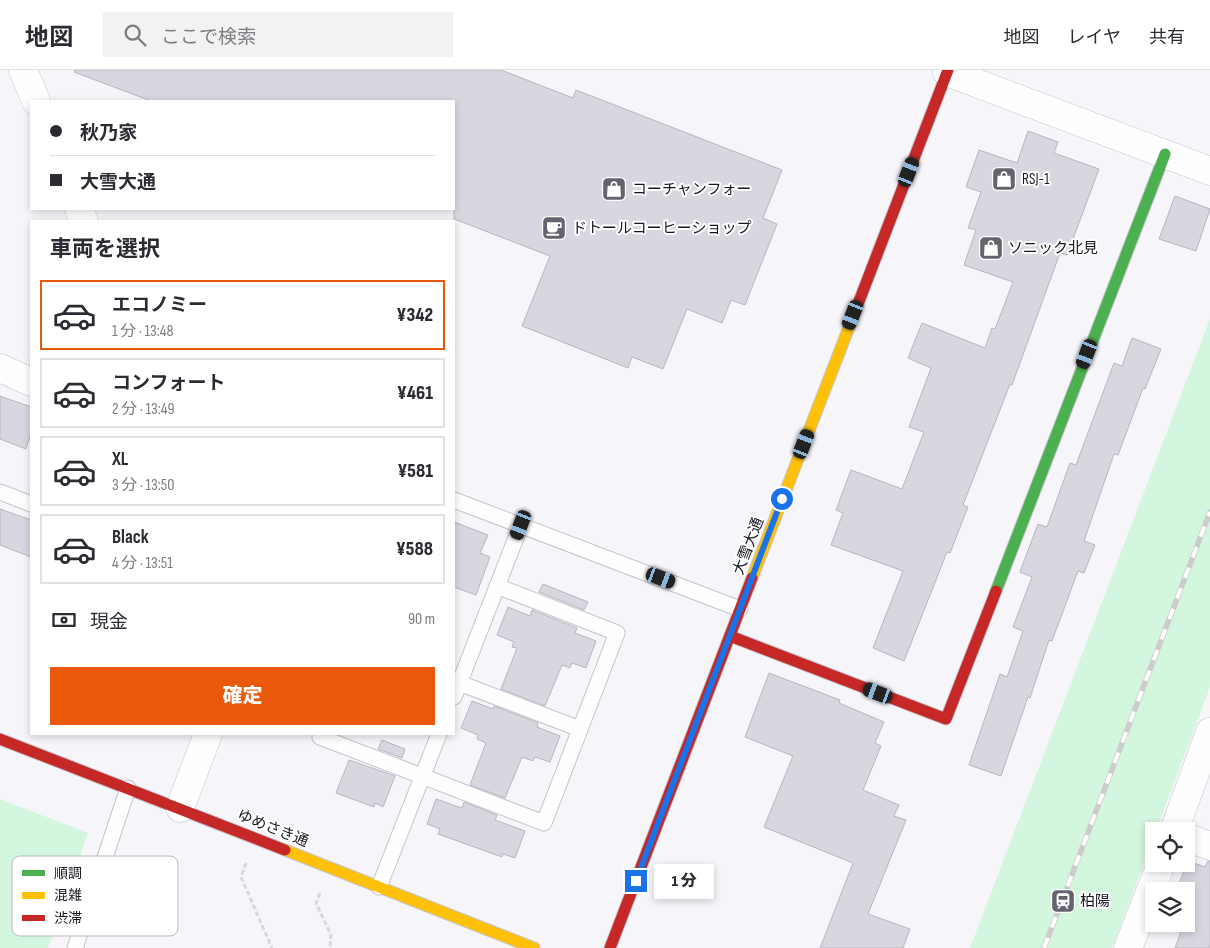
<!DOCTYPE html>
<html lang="ja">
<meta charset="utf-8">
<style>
:root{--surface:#fff;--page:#f2f2f3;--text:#2b2b33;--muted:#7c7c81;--line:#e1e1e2;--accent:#ea580c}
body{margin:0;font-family:"Sofia Sans Condensed","Noto Sans JP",sans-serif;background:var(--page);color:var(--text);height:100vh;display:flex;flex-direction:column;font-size:19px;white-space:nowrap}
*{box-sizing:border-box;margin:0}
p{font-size:16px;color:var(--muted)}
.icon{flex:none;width:28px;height:28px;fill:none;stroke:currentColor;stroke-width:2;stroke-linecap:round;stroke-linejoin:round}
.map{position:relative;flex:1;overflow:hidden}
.side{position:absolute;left:30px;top:150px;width:425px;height:515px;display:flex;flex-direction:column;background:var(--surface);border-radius:0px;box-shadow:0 2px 8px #0003}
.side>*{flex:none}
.guide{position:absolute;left:30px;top:30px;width:425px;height:110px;border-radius:0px;box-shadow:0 2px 8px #0003;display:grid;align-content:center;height:110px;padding:0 20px;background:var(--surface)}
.fabs{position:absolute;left:1145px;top:752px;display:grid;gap:10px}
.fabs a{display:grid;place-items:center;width:50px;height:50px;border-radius:0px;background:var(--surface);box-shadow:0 2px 8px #0003;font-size:25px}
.end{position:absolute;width:22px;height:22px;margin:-11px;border:6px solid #1a73e8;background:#fff;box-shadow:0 0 0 2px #fff}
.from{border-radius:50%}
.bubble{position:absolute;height:35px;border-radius:0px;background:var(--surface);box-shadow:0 2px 8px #0003;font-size:16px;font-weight:800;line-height:35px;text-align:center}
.car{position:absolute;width:15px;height:30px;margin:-15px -8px;border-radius:6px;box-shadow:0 0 4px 1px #0007;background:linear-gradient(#222 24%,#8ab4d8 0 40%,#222 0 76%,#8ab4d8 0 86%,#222 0)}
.guide b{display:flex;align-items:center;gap:18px;height:48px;font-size:19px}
.guide b+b{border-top:1px solid var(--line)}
.guide i{width:12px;height:12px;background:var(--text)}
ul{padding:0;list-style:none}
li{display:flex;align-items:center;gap:15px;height:70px;margin:0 10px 8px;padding:0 10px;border:2px solid var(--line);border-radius:0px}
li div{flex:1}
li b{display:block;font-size:19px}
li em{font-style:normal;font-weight:800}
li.on{border-color:var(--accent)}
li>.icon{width:45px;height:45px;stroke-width:1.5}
h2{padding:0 20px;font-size:22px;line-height:60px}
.pay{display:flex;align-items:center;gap:12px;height:55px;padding:0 20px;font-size:19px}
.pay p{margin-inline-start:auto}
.action{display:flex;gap:10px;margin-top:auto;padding:10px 20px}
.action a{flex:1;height:58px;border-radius:0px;background:var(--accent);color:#fff;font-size:20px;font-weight:800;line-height:58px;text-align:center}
header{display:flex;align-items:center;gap:30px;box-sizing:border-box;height:70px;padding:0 25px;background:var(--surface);border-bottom:1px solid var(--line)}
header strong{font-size:24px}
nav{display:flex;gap:28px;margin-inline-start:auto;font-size:18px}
.search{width:350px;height:45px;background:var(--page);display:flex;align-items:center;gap:12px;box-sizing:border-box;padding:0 18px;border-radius:0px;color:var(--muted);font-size:19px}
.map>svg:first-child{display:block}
.green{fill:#d3f6de}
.building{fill:#d8d7df;stroke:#b7b6be}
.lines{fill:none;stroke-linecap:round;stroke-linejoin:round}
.lane-casing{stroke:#c5c4cc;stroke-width:17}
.street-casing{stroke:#c5c4cc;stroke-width:29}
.fast-casing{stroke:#c5c4cc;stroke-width:13}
.slow-casing{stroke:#c5c4cc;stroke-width:13}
.jam-casing{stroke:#c5c4cc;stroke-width:13}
.path{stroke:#d8d8da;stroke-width:3;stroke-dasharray:5 2.5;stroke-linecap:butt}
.lane{stroke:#fefefe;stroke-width:15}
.street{stroke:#fefefe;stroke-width:28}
.fast{stroke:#4caf50;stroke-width:11}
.slow{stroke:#ffc107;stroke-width:11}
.jam{stroke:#c62828;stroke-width:11}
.rail-casing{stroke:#cccbce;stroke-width:5.5}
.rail{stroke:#fff;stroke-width:4;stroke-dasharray:11;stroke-linecap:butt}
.route{stroke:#1a73e8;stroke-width:6}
.labels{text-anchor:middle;stroke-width:4;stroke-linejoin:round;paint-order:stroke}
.poi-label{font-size:15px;fill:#171521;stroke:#fff;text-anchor:start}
.street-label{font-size:15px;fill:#171521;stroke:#fff}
.key{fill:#fff;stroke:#b9b9bc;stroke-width:1}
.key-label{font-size:14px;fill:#171521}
</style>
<header>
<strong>地図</strong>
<div class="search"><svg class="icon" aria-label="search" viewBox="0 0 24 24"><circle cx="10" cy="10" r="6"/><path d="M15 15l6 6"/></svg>ここで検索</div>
<nav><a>地図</a><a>レイヤ</a><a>共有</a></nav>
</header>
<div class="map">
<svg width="1210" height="878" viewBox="0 0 1210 878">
<rect width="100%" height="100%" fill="#f6f5fa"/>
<g class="green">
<path d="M1210 249V617L1156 761H1154V767L1112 878H970Z"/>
<path d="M0 729 88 763 48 878H0Z"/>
</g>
<g class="building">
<path d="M75 0H501L573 28 576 20 782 100 763 148 777 154 745 235 731 230 722 253 687 239 663 299 632 287 628 298 522 256 550 186 454 149V31H151L74 2Z"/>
<path d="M1028 61 1058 72 1054 83 1099 99 1067 185 1060 183 1012 315 1010 314 963 435 968 437 950 483 947 482 904 591 873 578 903 501 831 475 843 443 836 440 851 400 902 419 924 362 909 357 931 298 908 288 922 253 985 278 992 258 995 259 1013 212 964 195 976 160 968 158 981 122 966 117 979 80 1017 93Z"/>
<path d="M1175 126 1210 139 1196 181 1159 169Z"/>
<path d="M1132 268 1161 279 1145 319 1143 318 1118 385 1114 384 1084 471 1095 475 1084 503 1078 501 1052 571 1049 570 1030 628 1028 627 1001 706 969 695 1000 604 1007 607 1023 561 1013 557 1032 507 1020 502 1024 491 1038 454 1047 457 1070 393 1076 395 1114 293 1122 296Z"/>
<path d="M0 326 31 337V364L26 379 0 369Z"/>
<path d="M0 439 31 450V487L0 475Z"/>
<path d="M454 452 488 465 480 483 490 487 476 525 454 517Z"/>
<path d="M543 514 588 532 584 540 539 522Z"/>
<path d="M508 537 530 546 532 540 577 558 575 563 596 571 586 598 572 593 570 598 562 595 545 636 501 619 517 578 512 577 514 572 497 565Z"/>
<path d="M769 603 840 630 839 633 884 652 875 673 881 676 863 720 899 735 894 746 906 750 868 844 910 859 903 878H820L853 793 764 757 793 686 745 667Z"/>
<path d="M472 631 493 639 494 636 538 653 537 657 560 666 550 692 535 687 533 691 522 687 505 728 470 715 486 673 477 669 478 665 461 658Z"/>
<path d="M382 670 405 679 402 688 378 679Z"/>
<path d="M349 690 395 706 383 737 375 733 374 737 336 723Z"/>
<path d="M436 729 462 738 464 732 497 745 495 750 525 761 515 788 503 784 502 787 438 764 440 759 427 754Z"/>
<path d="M1188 791 1205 797 1208 791H1210V878H1175L1182 859 1180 858 1182 854H1186V844L1195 821H1176Z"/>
</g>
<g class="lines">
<defs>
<g id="lane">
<path d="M0 422 31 434"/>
<path d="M454 430 740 539"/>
<path d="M454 611 580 659"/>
<path d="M454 627 521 455"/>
<path d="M320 667 544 753 617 563 497 516"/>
<path d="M379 817 439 664"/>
<path d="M75 878 128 718"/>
</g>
<g id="street">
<path d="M23 0 36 31"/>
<path d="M947 2 1210 101"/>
<path d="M79 139 84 151"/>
<path d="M0 298 31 312"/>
<path d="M180 738 208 664"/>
<path d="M1174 761 1210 662"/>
<path d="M1186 767 1210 776"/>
<path d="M1128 878 1161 794"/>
</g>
<path id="fast" d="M996 521 1165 84"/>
<g id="slow">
<path d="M752 508 858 234"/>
<path d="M285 780 534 878"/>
</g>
<g id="jam">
<path d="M858 234 948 0"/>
<path d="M730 566 946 649 996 521"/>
<path d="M0 669 285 780"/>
<path d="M610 878 752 508"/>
</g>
</defs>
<use href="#lane" class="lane-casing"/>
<use href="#street" class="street-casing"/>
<use href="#fast" class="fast-casing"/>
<use href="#slow" class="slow-casing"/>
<use href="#jam" class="jam-casing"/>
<g class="path">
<path d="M246 793 241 807 272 878"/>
<path d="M320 823 316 833 331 865 330 878"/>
</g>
<use href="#lane" class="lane"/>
<use href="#street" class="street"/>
<use href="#fast" class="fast"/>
<use href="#slow" class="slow"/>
<use href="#jam" class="jam"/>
<defs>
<path id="rail" d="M1044 878 1210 442"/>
</defs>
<use href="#rail" class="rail-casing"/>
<use href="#rail" class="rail"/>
</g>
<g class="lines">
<path class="route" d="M636 811 782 429"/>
</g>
<defs>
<symbol id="shop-square" viewBox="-11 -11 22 22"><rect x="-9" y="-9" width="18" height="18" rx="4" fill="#65636d" stroke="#fff"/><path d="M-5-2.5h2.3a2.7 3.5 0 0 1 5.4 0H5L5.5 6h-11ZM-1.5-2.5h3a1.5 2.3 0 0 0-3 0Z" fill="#fff"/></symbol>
<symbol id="cafe-square" viewBox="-11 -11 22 22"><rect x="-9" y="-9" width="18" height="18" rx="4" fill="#65636d" stroke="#fff"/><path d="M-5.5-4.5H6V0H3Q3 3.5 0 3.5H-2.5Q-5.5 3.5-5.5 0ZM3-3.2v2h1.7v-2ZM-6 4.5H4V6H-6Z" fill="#fff"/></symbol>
<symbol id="station-square" viewBox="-11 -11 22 22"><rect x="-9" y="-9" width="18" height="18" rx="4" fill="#65636d" stroke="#fff"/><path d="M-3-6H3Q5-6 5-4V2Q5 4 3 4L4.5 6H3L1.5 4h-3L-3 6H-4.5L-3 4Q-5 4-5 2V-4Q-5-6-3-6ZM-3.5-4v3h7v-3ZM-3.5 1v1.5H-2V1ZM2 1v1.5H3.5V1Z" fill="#fff"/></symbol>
</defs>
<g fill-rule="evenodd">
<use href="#shop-square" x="990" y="95" width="28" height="28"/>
<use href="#shop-square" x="600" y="105" width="28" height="28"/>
<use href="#cafe-square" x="540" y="144" width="28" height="28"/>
<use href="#shop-square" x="977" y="164" width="28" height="28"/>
<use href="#station-square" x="1049" y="817" width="28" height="28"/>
</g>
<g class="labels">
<g class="poi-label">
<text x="1022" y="114">RSJ-1</text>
<text x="632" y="124">コーチャンフォー</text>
<text x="572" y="163">ドトールコーヒーショップ</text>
<text x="1008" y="183">ソニック北見</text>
<text x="1080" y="836">柏陽</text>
</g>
<g class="street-label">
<text transform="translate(748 476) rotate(-69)" y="5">大雪大通</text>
<text transform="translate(273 758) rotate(22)" y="5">ゆめさき通</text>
</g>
</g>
<rect x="12" y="786" width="166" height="80" rx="8" class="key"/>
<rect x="22" y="800" width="23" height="6" fill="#4caf50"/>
<rect x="22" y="822" width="23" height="7" fill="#ffc107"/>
<rect x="22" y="845" width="23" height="6" fill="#c62828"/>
<g class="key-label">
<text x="54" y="808">順調</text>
<text x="54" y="830">混雑</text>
<text x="54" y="853">渋滞</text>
</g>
</svg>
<div class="fabs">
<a><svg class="icon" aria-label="locate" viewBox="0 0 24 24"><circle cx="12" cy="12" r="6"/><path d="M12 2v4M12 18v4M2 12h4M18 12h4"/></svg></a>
<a><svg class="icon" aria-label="layers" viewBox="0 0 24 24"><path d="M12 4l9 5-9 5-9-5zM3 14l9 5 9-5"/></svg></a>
</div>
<i class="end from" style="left:782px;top:429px"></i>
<i class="end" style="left:636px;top:811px"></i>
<div class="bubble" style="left:654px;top:794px;width:60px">1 分</div>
<i class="car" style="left:909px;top:102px;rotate:21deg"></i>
<i class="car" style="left:853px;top:245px;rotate:201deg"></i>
<i class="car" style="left:1087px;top:284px;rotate:201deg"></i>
<i class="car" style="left:804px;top:374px;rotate:21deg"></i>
<i class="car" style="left:521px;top:455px;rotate:201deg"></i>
<i class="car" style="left:661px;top:508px;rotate:111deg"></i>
<i class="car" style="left:878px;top:623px;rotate:291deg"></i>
<div class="guide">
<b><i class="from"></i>秋乃家</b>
<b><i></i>大雪大通</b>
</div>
<section class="side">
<h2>車両を選択</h2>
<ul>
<li class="on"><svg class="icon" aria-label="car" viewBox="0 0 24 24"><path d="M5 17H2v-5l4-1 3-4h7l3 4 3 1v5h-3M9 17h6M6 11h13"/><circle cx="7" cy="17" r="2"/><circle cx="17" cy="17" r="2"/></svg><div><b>エコノミー</b><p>1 分 · 13:48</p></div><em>¥342</em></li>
<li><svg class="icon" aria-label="car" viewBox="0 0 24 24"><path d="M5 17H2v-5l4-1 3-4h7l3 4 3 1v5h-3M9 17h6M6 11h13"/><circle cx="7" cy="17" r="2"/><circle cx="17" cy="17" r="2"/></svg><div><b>コンフォート</b><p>2 分 · 13:49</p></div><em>¥461</em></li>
<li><svg class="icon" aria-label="car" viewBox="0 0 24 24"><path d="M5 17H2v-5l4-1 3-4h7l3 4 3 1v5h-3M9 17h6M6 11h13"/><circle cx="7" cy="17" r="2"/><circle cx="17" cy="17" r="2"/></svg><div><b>XL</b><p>3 分 · 13:50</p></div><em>¥581</em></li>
<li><svg class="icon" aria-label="car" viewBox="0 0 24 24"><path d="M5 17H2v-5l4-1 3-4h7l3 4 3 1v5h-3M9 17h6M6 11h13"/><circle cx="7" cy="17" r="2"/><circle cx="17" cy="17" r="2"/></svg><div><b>Black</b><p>4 分 · 13:51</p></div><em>¥588</em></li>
</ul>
<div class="pay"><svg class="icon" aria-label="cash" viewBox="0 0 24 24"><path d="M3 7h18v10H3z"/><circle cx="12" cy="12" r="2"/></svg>現金<p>90 m</p></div>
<div class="action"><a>確定</a></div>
</section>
</div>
